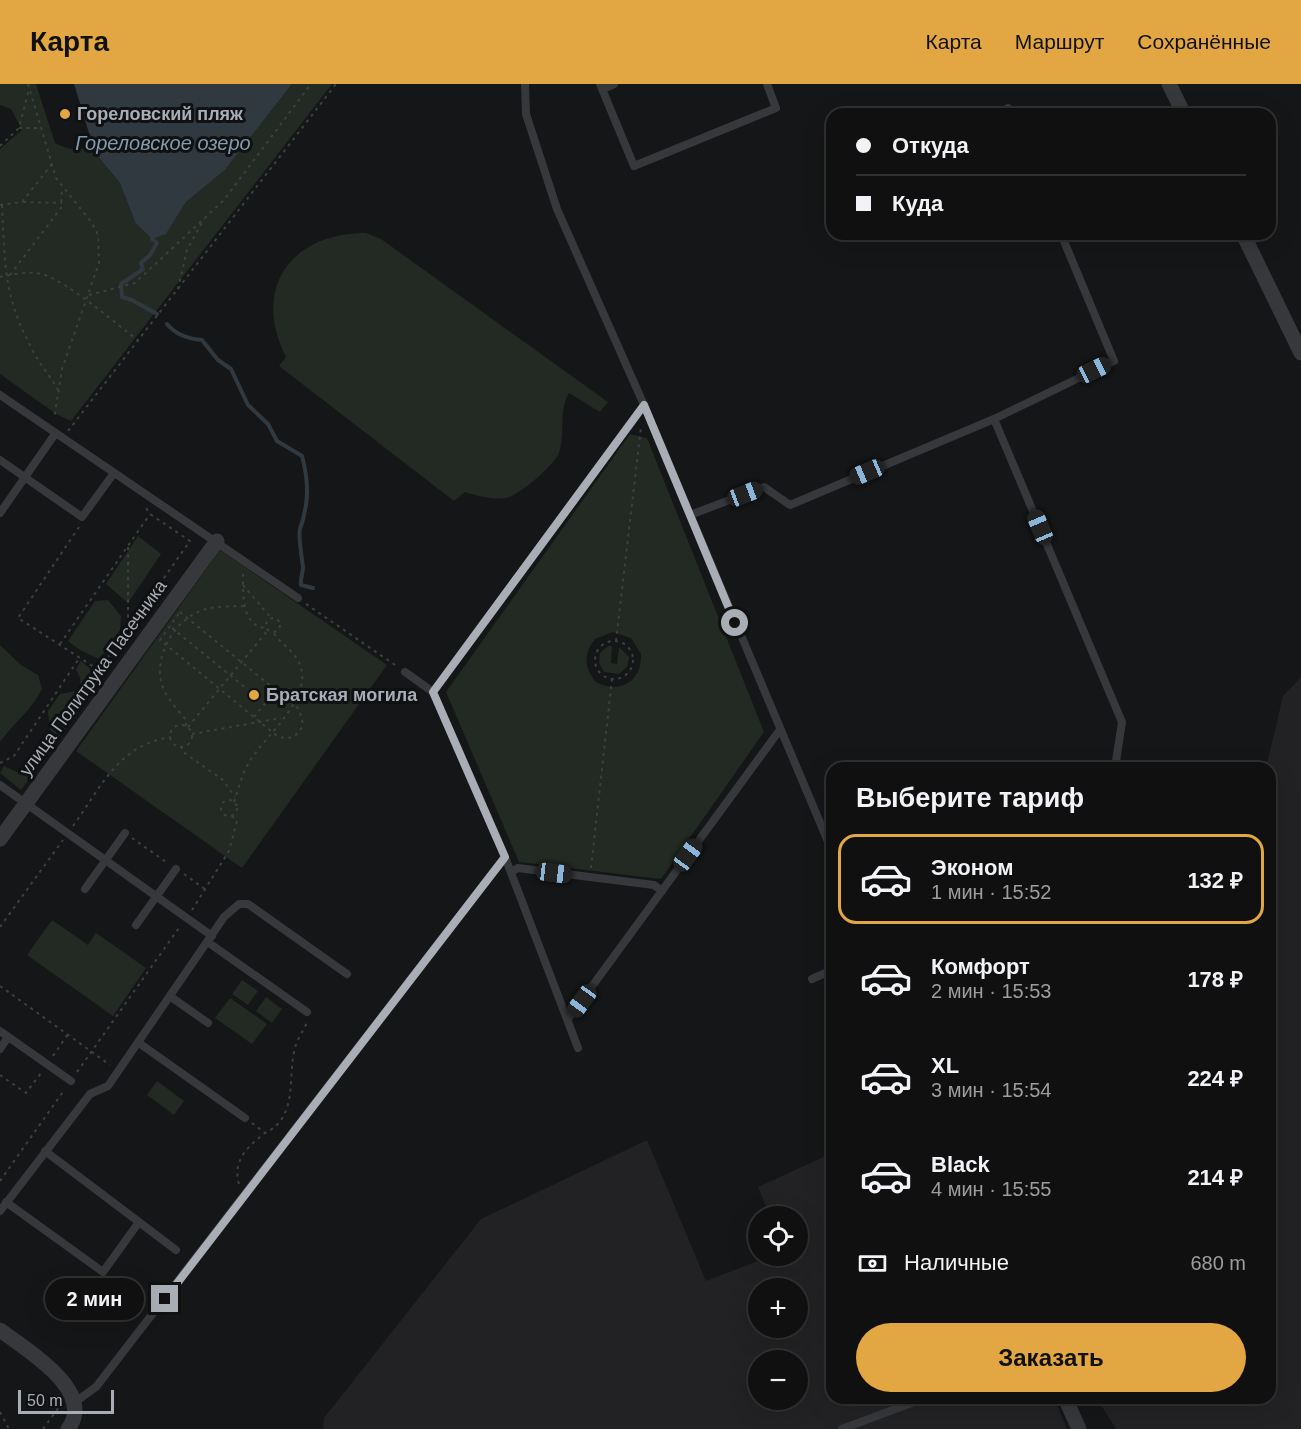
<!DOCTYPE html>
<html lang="ru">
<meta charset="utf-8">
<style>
:root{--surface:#101011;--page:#1e1e1f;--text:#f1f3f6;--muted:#9c9d9f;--line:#303031;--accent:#e2a643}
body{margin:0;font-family:Helvetica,sans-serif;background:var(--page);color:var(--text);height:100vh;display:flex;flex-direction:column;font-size:22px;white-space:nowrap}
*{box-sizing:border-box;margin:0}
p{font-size:20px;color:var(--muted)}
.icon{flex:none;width:33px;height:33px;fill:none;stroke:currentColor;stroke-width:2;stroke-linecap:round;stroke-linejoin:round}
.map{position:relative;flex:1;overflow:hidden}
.side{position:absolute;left:826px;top:678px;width:450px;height:642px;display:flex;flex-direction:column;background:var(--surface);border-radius:18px;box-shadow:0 6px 24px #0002,0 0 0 2px var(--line)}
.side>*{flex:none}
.banner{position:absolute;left:826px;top:24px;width:450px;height:132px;border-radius:18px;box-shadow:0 6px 24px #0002,0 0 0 2px var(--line);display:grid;align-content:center;height:132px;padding:0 30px;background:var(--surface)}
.buttons{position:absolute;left:748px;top:1122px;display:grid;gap:12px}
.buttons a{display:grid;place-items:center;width:60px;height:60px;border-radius:50%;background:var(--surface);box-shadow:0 6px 24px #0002,0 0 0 2px var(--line);font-size:30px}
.scale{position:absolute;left:18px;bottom:15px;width:96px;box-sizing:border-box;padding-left:6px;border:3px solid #a9adb6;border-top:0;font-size:16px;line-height:21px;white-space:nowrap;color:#a9adb6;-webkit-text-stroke:4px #101112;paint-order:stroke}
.end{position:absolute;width:27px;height:27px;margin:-14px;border:8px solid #a9adb6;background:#111;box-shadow:0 0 0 3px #111}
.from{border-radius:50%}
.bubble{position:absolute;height:42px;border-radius:21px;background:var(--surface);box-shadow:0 6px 24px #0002,0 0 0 2px var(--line);font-size:20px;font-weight:600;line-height:42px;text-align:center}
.car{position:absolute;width:18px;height:36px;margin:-18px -9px;border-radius:8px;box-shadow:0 0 4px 2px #0007;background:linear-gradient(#222 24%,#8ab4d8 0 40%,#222 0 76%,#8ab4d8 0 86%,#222 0)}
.banner b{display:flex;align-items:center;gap:21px;height:57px;font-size:22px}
.banner b+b{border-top:2px solid var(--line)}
.banner i{width:15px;height:15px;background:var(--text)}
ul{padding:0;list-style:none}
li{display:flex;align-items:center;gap:18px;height:90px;margin:0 12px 9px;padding:0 18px;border:3px solid transparent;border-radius:18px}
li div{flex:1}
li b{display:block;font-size:22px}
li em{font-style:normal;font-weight:600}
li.on{border-color:var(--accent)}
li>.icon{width:54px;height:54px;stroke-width:1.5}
h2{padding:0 30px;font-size:27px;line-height:72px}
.pay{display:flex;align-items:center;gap:15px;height:66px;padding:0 30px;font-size:22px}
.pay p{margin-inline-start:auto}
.cta{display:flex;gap:12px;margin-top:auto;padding:12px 30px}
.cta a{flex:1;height:69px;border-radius:36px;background:var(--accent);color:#111;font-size:24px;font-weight:600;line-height:69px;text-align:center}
header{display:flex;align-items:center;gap:36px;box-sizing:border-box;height:84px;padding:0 30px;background:var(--accent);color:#111}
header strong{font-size:28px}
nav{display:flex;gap:33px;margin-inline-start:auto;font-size:21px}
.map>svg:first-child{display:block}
.built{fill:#222224;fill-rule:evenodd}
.green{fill:#222a23;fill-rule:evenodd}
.water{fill:#30393f}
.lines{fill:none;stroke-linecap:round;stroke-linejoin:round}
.stream{stroke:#30393f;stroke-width:4}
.path{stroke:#3d3f43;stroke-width:2;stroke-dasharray:3 4.5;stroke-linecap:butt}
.service{stroke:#37383c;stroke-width:8}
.minor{stroke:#37383c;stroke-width:15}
.route{stroke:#a9adb6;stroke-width:8}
.poi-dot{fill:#e2a643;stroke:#101112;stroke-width:2}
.labels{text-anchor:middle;stroke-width:6;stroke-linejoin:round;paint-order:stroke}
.poi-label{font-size:18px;font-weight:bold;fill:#a9adb6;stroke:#101112;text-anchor:start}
.street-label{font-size:18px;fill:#a9adb6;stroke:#101112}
.water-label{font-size:20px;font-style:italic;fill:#839bae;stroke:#101112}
</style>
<header>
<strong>Карта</strong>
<nav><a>Карта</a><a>Маршрут</a><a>Сохранённые</a></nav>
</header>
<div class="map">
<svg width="1301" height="1345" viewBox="0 0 1301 1345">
<rect width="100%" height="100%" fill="#151617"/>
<g class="built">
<path d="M1301 593V1345H1116L1099 1318 1101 1314H1270V684H1266L1283 612Z"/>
<path d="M647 1056 706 1197 771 1172H798V1132H770L758 1103 832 1069V1314H1054L1067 1345H323L324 1334 481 1135ZM759 1204H798V1244H759ZM759 1276H798V1316H759Z"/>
</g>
<g class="green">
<path d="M0 0H36L55 59C70 66 79 68 93 61L95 69 120 99 135 138 166 150 186 118 225 86 292 0H332L71 337 56 330 0 290V65L22 46 11 25 0 21Z"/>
<path d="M366 149 381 155 608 318 600 328 569 309C558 328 566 348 559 369 554 381 519 412 506 414 492 416 478 412 465 408L454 417 279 282 286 273C251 204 291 149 366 149Z"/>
<path d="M630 350 647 354 764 648 661 795 519 778 446 608ZM613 548 631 554 641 570C642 597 620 611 596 598 584 584 583 570 595 555Z"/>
<path d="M138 452 161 470 128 519 106 500Z"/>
<path d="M220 466 387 581 242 784 76 667Z"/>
<path d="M108 516 121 532 120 546 99 575 80 566 68 557 95 517Z"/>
<path d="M0 561 21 581 38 591 42 605C31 627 14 638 0 658Z"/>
<path d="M608 562H612L611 579 617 580 619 563 629 573 627 583 619 590 604 588 599 579 600 569Z"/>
<path d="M81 577 102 595 21 706 0 689 4 682 17 688 22 687C24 667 45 668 50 650 52 645 48 634 48 627L60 610 81 606 80 594 76 585Z"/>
<path d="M52 836 88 861 96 849 146 884 113 932 27 871Z"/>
<path d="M242 896 258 907 248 921 232 910Z"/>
<path d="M266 913 282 925 272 939 256 927Z"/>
<path d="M230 914 267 940 252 960 215 934Z"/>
<path d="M157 997 184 1017 174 1031 147 1011Z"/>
</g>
<path class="water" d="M74 0H292L225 86 186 118 166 150 152 155 135 138 120 99 95 69Z"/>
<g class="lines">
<g class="stream">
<path d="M152 155 157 159 150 171 141 179 143 185 121 200 122 213 132 216 157 230"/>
<path d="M167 240C176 251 188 255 202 256L218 276 231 285 248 321 268 340 277 357 302 372C309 398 309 420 300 445 298 451 302 475 303 483 303 489 300 495 301 501L313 504"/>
</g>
<g class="path">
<path d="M28 0 56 94 92 139 98 151 99 179 62 285 54 335"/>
<path d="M19 44H40"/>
<path d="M0 62 19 44 29 5"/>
<path d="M23 118 62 119"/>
<path d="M0 121 22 118 52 80"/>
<path d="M2 121C5 178 3 211 31 263 38 279 50 291 58 306"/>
<path d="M10 191 61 124 62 104"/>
<path d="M0 193C13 190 29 187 42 190 67 197 116 240 139 257"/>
<path d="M178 205 187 166 204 135"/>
<path d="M89 211 135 199 224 116 311 0"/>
<path d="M68 347 336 0"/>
<path d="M79 443 18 534 105 590"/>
<path d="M128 463V544"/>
<path d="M243 490C243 508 241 543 266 544"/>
<path d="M243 501 271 534"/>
<path d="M306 520 398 583"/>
<path d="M180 528 299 625 303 640C299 652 290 657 277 652L160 556Z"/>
<circle cx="273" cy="541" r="7"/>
<path d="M172 544 247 605"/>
<path d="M616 557 641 343"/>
<circle cx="614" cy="576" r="19"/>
<path d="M60 560 150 430"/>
<path d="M99 586 190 457 150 430 146 424"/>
<path d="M254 633 275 607"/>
<circle cx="181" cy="652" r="11"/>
<path d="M186 642V636C179 627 169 617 164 606 151 578 171 540 198 528 212 521 229 523 244 522"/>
<path d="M188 643 268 546"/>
<path d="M192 650 281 634"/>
<path d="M181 662 183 668 223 696 235 713"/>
<path d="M0 679 14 672 80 573"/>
<circle cx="229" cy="724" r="8"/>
<path d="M234 718C239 703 243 687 251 675 268 650 310 615 301 584 297 568 281 561 273 548"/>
<path d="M73 742C102 702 118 661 171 653"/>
<path d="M132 754 169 780"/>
<path d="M591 784 612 595"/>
<path d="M184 790 206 806"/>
<path d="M192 826 229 767 237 737 232 732"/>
<path d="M0 843 63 756"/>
<path d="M0 902 110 981"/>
<path d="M53 972 68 950"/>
<path d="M77 988 181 841"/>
<path d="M0 991 26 1009 41 989"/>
<path d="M252 1039 265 1049C299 1033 287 993 295 964 297 955 304 946 307 938"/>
<path d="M0 1097 65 1005"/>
<path d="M239 1100C232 1077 248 1062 265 1049"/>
<path d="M0 1328 9 1345"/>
<path d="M43 1345 59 1323"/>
</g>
<g class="service">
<path d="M525 0 526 30 557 125 644 321 832 767"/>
<path d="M600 0 634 82 776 24 767 0"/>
<path d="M603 5 614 0"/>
<path d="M1008 24 1010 30"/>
<path d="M0 311 298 514"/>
<path d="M994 335 1122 638 1115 684"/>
<path d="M0 376 82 433 114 389"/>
<path d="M0 429 55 350"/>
<path d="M690 431 764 403 790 421 994 335 1114 277 1061 150"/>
<path d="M405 588 433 608"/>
<path d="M0 701 212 852"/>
<path d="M511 788 518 784 654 801 662 807"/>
<path d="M85 805 125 749"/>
<path d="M136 841 176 785"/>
<path d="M209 859 307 928"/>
<path d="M812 895 832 886"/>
<path d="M171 913 208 939"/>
<path d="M568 935 779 647"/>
<path d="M0 947 71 997"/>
<path d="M139 959 245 1034"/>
<path d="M578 964 505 773 433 608 644 321"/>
<path d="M0 965 8 953"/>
<path d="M45 1067 176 1166"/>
<path d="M6 1118 103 1188 139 1138"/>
<path d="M0 1127 90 1010 108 1002 224 833 239 820H248L347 890"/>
<path d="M75 1318 96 1303 505 773"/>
<path d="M842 1345 922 1315"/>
</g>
<g class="minor">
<path d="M1169 0 1184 30"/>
<path d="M1243 150 1301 269"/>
<path d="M0 755 217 457"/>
<path d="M0 1246C26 1266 97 1307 68 1345"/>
<path d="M1065 1314 1079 1345"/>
</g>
</g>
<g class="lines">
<path class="route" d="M165 1215 505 773 433 608 644 321 735 539"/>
</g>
<g class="poi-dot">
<circle cx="65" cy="30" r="6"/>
<circle cx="254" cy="611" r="6"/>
</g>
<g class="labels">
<g class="poi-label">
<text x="77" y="36">Гореловский пляж</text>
<text x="266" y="617">Братская могила</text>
</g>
<g class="street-label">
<text transform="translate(93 594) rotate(-54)" y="6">улица Политрука Пасечника</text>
</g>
<g class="water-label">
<text x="163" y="66">Гореловское озеро</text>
</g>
</g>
</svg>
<div class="buttons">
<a><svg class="icon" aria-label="locate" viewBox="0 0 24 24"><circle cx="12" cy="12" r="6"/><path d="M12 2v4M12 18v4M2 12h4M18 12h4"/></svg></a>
<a>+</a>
<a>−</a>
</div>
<div class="scale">50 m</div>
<i class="end from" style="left:735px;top:539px"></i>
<i class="end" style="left:165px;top:1215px"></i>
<div class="bubble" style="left:45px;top:1194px;width:99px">2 мин</div>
<i class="car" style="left:1094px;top:286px;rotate:64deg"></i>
<i class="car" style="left:867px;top:388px;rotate:247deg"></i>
<i class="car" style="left:745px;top:410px;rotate:69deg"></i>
<i class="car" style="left:1040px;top:443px;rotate:337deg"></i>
<i class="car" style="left:688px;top:771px;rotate:36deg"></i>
<i class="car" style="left:554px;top:789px;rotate:97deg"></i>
<i class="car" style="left:582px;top:917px;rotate:216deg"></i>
<div class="banner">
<b><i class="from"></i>Откуда</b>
<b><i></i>Куда</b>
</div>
<section class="side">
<h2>Выберите тариф</h2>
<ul>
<li class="on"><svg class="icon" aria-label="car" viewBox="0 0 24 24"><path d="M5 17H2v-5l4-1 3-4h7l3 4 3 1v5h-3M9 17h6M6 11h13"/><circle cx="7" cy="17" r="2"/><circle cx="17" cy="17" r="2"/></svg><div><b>Эконом</b><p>1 мин · 15:52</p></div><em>132 ₽</em></li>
<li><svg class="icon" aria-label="car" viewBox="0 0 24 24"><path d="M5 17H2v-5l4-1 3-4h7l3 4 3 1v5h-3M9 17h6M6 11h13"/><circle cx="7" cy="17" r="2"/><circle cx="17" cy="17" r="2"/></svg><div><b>Комфорт</b><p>2 мин · 15:53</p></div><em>178 ₽</em></li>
<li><svg class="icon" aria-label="car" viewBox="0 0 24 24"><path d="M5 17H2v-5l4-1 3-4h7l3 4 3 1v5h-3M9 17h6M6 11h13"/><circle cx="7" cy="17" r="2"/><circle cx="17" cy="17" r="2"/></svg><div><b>XL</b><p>3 мин · 15:54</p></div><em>224 ₽</em></li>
<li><svg class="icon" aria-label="car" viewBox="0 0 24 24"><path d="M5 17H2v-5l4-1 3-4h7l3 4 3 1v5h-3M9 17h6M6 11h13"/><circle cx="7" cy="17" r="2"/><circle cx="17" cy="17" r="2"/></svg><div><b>Black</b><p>4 мин · 15:55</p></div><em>214 ₽</em></li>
</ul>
<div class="pay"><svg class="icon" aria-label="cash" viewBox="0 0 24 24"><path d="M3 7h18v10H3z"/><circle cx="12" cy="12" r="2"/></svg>Наличные<p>680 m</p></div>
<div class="cta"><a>Заказать</a></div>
</section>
</div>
